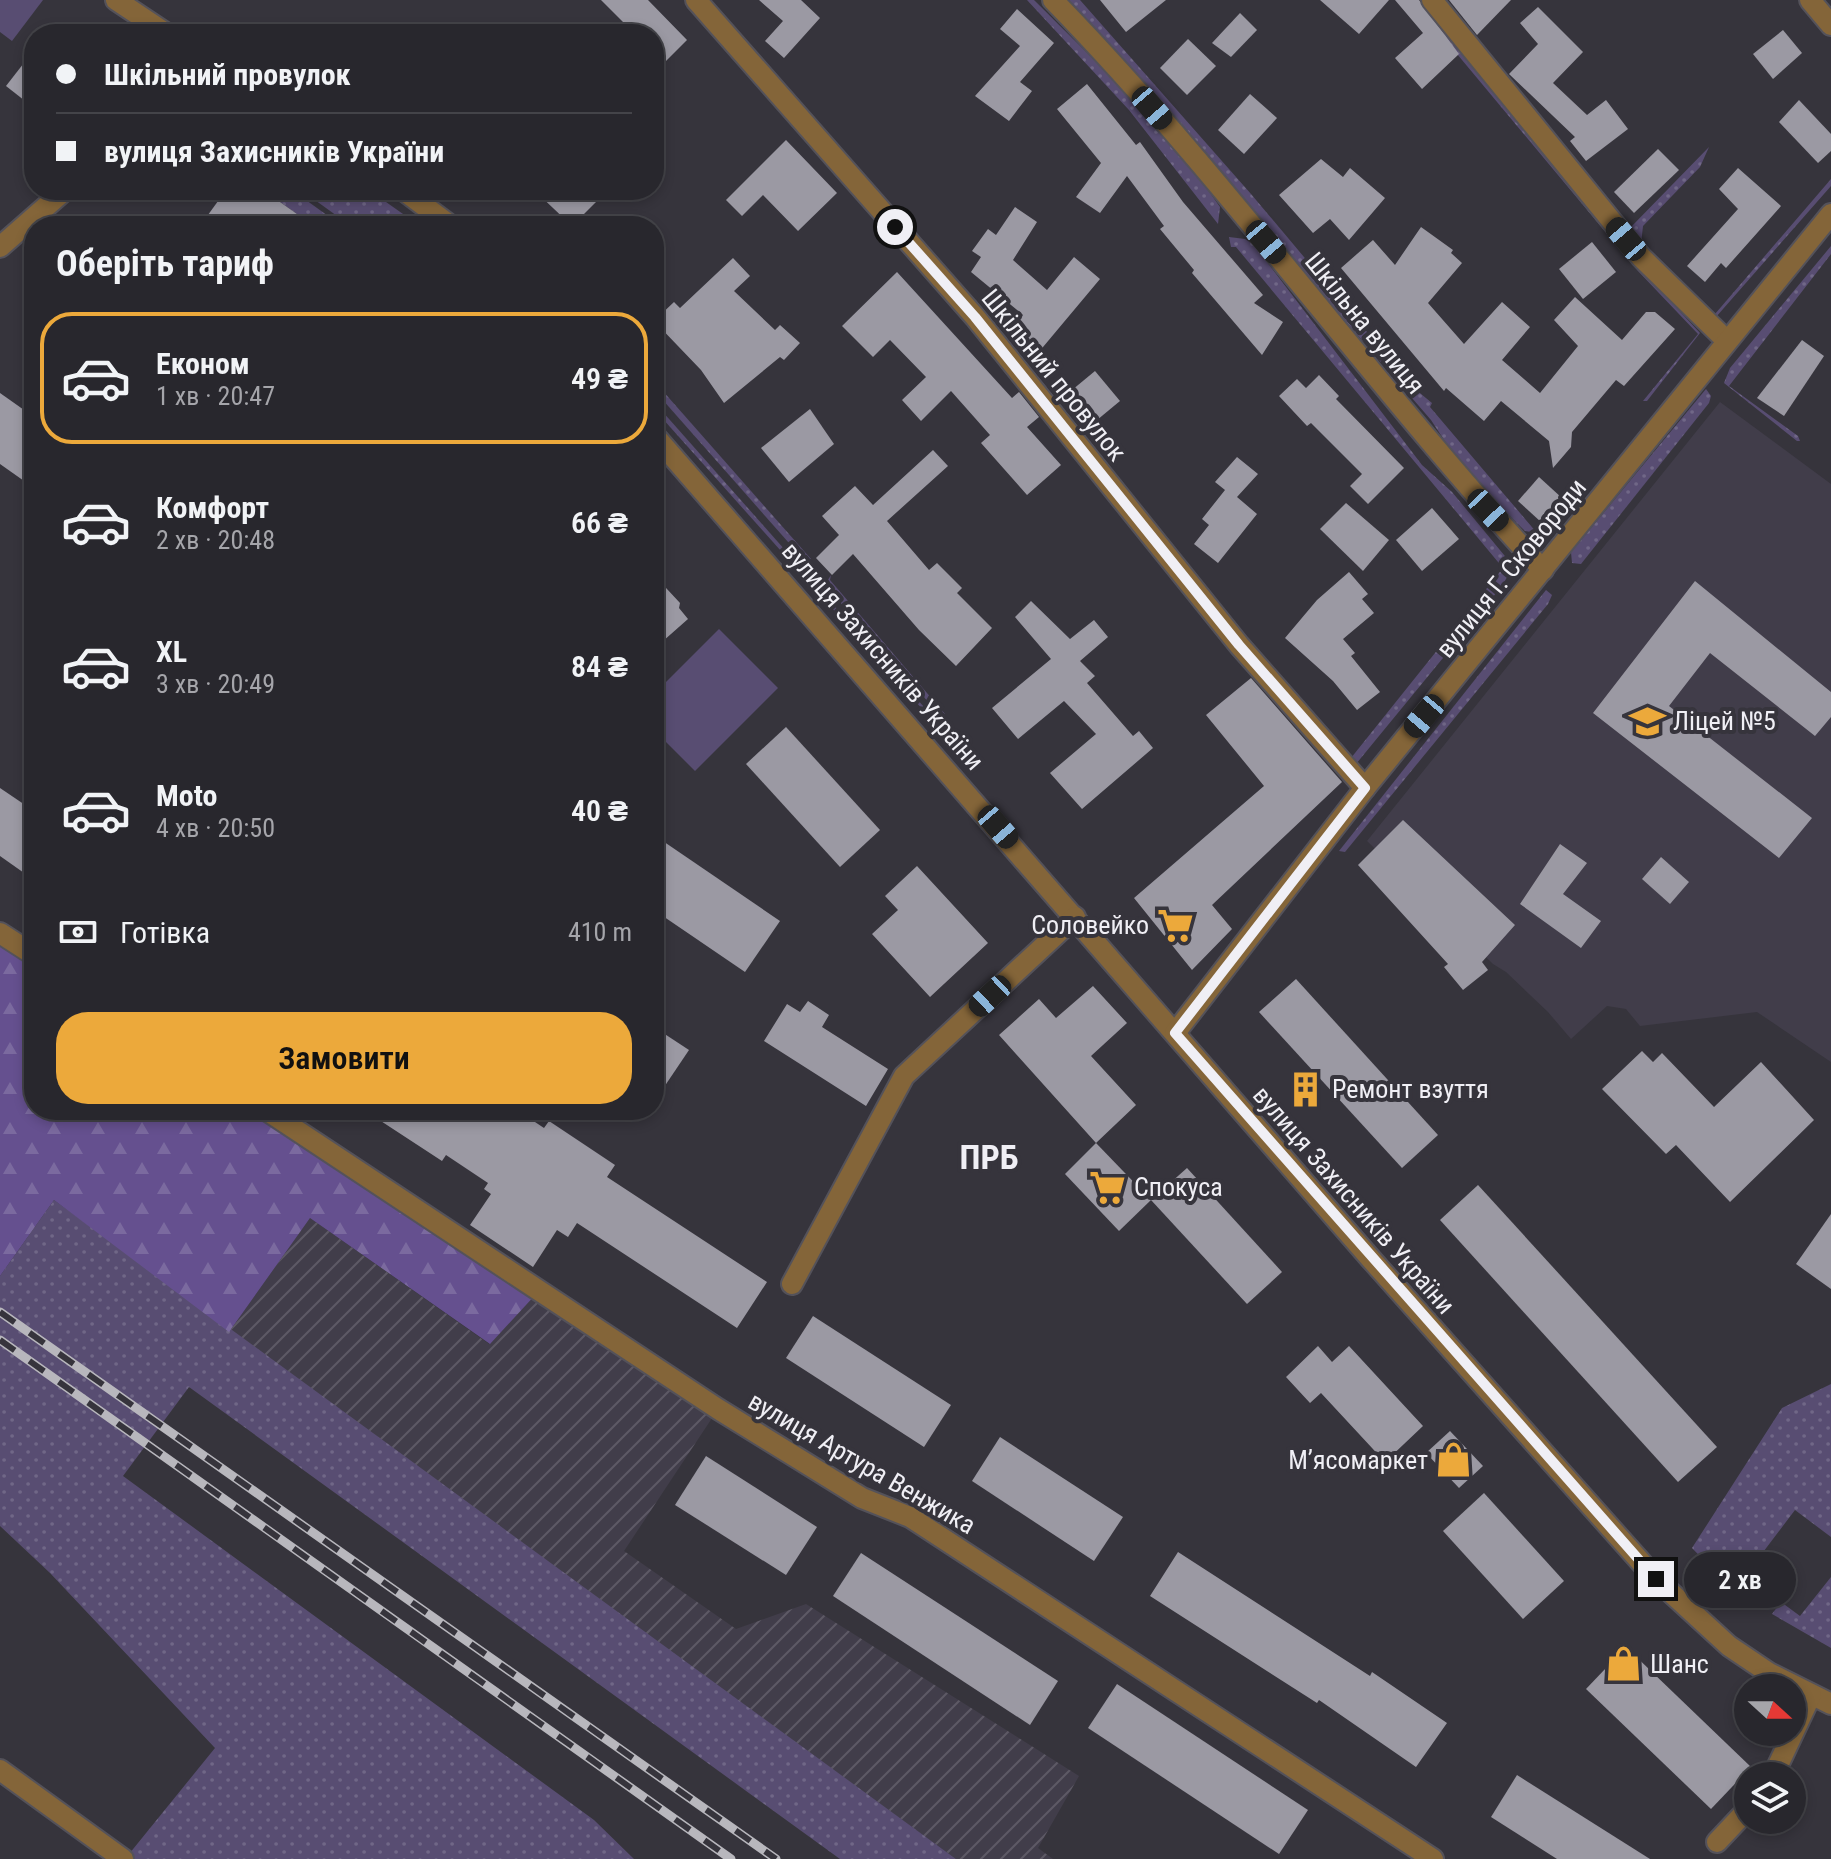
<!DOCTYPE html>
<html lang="uk">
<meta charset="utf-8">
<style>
:root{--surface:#28272d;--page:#302f35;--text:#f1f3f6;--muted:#a5a5aa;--line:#444449;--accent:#eca93b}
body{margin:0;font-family:"Roboto Condensed",sans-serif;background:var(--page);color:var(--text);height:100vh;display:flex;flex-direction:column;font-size:30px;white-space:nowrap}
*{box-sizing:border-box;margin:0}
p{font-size:26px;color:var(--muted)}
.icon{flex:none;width:44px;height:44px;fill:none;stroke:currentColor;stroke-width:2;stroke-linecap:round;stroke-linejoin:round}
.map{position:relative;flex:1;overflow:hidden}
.drawer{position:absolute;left:24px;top:216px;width:640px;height:904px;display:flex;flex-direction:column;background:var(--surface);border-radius:32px;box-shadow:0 4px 12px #0003,0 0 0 2px var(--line)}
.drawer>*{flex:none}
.hud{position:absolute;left:24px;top:24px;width:640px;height:176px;border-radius:32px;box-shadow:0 4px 12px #0003,0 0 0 2px var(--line);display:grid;align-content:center;height:176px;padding:0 32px;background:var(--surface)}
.needle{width:52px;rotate:111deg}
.fabs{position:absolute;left:1734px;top:1674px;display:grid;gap:16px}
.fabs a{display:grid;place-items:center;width:72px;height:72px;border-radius:50%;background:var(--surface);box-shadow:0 4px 12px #0003,0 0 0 2px var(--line);font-size:40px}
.end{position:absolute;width:36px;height:36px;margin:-18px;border:10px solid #f0eff5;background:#111;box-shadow:0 0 0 4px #111}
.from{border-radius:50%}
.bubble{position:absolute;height:56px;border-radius:28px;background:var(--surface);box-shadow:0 4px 12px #0003,0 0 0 2px var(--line);font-size:26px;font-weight:600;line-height:56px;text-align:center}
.car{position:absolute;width:24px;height:48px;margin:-24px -12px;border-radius:10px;box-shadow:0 0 6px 2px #0007;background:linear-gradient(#222 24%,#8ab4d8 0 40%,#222 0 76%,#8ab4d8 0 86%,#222 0)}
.hud b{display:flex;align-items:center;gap:28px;height:76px;font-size:30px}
.hud b+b{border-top:2px solid var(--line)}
.hud i{width:20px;height:20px;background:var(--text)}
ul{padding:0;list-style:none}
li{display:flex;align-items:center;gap:24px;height:132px;margin:0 16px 12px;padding:0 16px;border:4px solid transparent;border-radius:32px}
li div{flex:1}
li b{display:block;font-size:30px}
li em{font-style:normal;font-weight:600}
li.current{border-color:var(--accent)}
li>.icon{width:72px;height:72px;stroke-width:1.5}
h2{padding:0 32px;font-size:36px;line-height:96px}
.pay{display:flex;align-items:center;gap:20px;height:88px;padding:0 32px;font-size:30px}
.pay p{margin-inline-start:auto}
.action{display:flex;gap:16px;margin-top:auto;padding:16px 32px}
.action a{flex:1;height:92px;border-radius:32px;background:var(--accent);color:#111;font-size:32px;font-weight:600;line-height:92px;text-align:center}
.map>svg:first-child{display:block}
.built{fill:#413d4a}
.industrial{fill:url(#industrial-furrows)}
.grass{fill:url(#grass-dots)}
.forest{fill:url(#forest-firs)}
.garden{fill:#584d72}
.building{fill:#9b99a3}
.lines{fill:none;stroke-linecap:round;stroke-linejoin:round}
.minor-casing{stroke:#54525a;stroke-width:24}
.minor{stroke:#846539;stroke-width:20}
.rail-casing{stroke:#b8b7bd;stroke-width:9}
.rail{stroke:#36343c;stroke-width:6;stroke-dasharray:18;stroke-linecap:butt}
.route{stroke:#f0eff5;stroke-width:10}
.labels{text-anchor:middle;stroke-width:8;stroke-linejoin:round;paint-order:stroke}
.street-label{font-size:26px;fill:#f0eff5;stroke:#36343c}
.poi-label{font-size:26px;fill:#f0eff5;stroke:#36343c;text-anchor:start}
.district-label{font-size:34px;font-weight:bold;fill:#f0eff5;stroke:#36343c}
</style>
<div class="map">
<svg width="1831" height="1859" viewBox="0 0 1831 1859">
<defs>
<pattern id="industrial-furrows" width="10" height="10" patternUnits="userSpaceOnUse" patternTransform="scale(2)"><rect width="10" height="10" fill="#413d4a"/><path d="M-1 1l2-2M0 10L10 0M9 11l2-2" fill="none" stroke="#5d5965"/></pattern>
<pattern id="grass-dots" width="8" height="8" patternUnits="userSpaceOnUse" patternTransform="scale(2)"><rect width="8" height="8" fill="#584d72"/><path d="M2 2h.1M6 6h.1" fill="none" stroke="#706787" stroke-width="1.8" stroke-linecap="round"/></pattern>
<pattern id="forest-firs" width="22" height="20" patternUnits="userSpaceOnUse" patternTransform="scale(2)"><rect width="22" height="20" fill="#65508f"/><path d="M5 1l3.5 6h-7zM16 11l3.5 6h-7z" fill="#7b6a9f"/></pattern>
</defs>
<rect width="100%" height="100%" fill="#36343c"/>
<path class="built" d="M1720 402 1831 484V1062L1757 1012 1640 1026 1626 1009 1607 1006 1571 1039 1548 1012 1506 972 1493 964 1367 841Z"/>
<path class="industrial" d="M310 1218 489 1344 538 1292 718 1409 624 1551 736 1629 806 1604 1079 1776 1038 1848 1053 1859H956L229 1332Z"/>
<g class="grass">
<path d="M1027 0H1034C1100 66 1168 130 1220 207L1218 224 1129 110Z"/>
<path d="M1068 0H1080L1251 194 1415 389 1432 403 1430 407 1537 533 1525 531 1465 472 1431 420Z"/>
<path d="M1412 0H1417L1644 273 1700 333 1647 401H1643L1698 334 1638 271Z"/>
<path d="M756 53 1041 380 1205 591 1351 758 1503 568 1236 247H1231L1229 237 1245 239 1254 245 1422 465 1452 492 1509 561 1511 570 1502 586 1356 764 1347 761Z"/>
<path d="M1709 147 1700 167 1643 226 1641 244 1628 232 1629 224 1631 227Z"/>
<path d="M1831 179V186L1716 317 1658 261 1715 314Z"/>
<path d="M263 190H292L342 226H314Z"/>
<path d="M301 190H369L420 226H351Z"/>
<path d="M1831 246V254L1729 386 1798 436 1800 441H1797L1724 383 1730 368Z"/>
<path d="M654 381 811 559 804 560 654 390Z"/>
<path d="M1706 389 1711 396 1709 403 1581 564 1572 563 1571 552Z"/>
<path d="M654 402 924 707 941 730 654 409Z"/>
<path d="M831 575 830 580 945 714H939L830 591 826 583Z"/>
<path d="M1546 590 1552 595 1548 604 1345 852 1339 851Z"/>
<path d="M54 1200 956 1859H840L189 1387 123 1476 594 1820 634 1859H125L215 1748 50 1573 0 1526V1276Z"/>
<path d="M1831 1384V1537L1795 1510 1745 1576 1758 1586 1749 1597 1721 1578 1692 1548 1782 1408Z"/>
<path d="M1831 1577V1648L1772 1614 1781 1602 1800 1616Z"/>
</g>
<path class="forest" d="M0 933 34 955V1110H266L538 1292 490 1344 310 1218 229 1332 54 1200 0 1276Z"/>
<g class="garden">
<path d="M0 0H43L12 41 0 32Z"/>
<path d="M719 629 778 688 695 771 654 730V694Z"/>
</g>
<g class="building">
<path d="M601 0H648L687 40 654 73V34H635Z"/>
<path d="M759 0H801L820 18 784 58 765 41 783 21Z"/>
<path d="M1100 0H1166L1126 32Z"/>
<path d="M1320 0H1389L1359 34Z"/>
<path d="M1395 0H1419L1459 54 1422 89 1395 58 1423 33Z"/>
<path d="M1449 0H1511L1477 35Z"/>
<path d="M1538 7 1583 52 1553 83 1587 115 1606 100 1628 129 1586 161 1570 141 1575 137 1509 74 1538 44 1520 23Z"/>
<path d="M1017 9 1054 43 1020 82 1032 91 1009 121 975 96 1020 46 1000 29Z"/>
<path d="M1240 13 1257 30 1231 57 1212 43Z"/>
<path d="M1783 30 1802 53 1773 79 1753 54Z"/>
<path d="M1188 39 1216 66 1187 95 1160 68Z"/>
<path d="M34 50V108L6 86Z"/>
<path d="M1087 84 1136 145 1140 142 1183 202 1263 295 1254 303 1283 322 1262 355 1192 273 1194 270 1160 229 1164 226 1127 176 1100 213 1076 197 1101 163 1057 109Z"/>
<path d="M1250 94 1277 118 1244 154 1218 130Z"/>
<path d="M1799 100 1831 134V151L1818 163 1779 122Z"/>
<path d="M786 140 837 193 798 231 763 195 742 216 726 200Z"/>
<path d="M1658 149 1679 170 1634 213 1614 192Z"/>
<path d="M1321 159 1343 177 1350 168 1385 198 1349 240 1330 219 1313 233 1279 195Z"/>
<path d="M1738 168 1781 206 1726 268 1721 263 1705 282 1687 266 1738 209 1719 189Z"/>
<path d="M226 190H263L314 226H200Z"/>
<path d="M534 190H608L572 226Z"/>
<path d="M1015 207 1037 222 1013 260 1047 290 1074 257 1100 279 1038 353 1010 329 1023 315 971 272 981 257 972 251 988 229 996 235Z"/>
<path d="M1421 227 1453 250 1451 253 1462 263 1428 303 1464 344 1502 302 1530 327 1502 360 1540 393 1578 346 1554 320 1575 297 1622 340 1646 312H1655L1675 329 1624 386 1616 380 1572 432 1571 447 1553 468 1549 441 1501 401 1484 421 1446 388 1444 391 1341 268 1373 240 1395 265Z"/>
<path d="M1592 242 1616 272 1583 299 1559 269Z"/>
<path d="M733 258 750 276 734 291 775 330 780 325 800 343 784 360 780 357 724 403 701 370 654 321 674 302 680 308Z"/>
<path d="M897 272 1012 398 1019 392 1039 417 1027 427 1061 465 1027 495 981 443 990 435 951 391 921 421 902 400 926 377 890 340 873 357 842 326Z"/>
<path d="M1802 340 1824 356 1784 416 1757 398Z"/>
<path d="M1095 371 1120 401 1091 425 1066 395Z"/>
<path d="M1319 375 1339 396 1336 399 1404 468 1368 504 1350 486 1362 474 1311 423 1307 426 1279 396 1297 379 1306 388Z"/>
<path d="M0 393 34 417V488L0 464Z"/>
<path d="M810 409 834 444 789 482 761 448Z"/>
<path d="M933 450 948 466 887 521 929 570 937 563 962 588 957 593 992 628 956 666 919 630 853 554 832 575 816 558 839 535 822 516 855 486 873 505Z"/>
<path d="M1237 457 1258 474 1237 497 1257 514 1218 563 1194 544 1209 525 1202 519 1225 490 1215 482Z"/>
<path d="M1539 477 1562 498 1541 522 1518 501Z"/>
<path d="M1346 503 1389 540 1363 571 1320 529Z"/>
<path d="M1432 508 1459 539 1422 571 1396 540Z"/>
<path d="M1349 572 1368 594 1362 599 1374 613 1343 639 1355 653 1351 656 1380 692 1357 710 1333 681 1285 638 1317 600Z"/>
<path d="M654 575 680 603 679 608 688 619 654 649Z"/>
<path d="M1695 581 1831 692V717L1815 736 1710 653 1669 706 1812 818 1779 858 1593 713Z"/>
<path d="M1031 601 1070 639 1094 620 1108 637 1080 661 1095 676 1087 683 1133 736 1139 731 1153 748 1082 809 1050 773 1096 734 1064 701 1018 739 992 708 1051 659 1015 617Z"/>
<path d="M1251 678 1342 782 1212 905 1232 929 1192 970 1134 898 1264 786 1206 715Z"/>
<path d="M786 727 880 830 840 867 746 764Z"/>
<path d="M0 788 34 811V880L0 856Z"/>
<path d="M1403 820 1515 925 1482 962 1488 970 1463 990 1444 967 1448 964 1358 865Z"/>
<path d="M654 835 780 921 745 972 654 910Z"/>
<path d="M1560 844 1587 863 1563 894 1601 921 1581 948 1520 904Z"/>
<path d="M1661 857 1689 882 1670 904 1642 879Z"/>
<path d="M917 866 988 943 930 997 872 934 898 910 885 896Z"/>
<path d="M1296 979 1438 1135 1402 1168 1259 1012Z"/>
<path d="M1093 986 1127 1023 1091 1056 1136 1105 1096 1143 999 1035 1039 999 1056 1018Z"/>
<path d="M808 1001 829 1015 822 1027 888 1069 866 1106 764 1041 787 1004 800 1012Z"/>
<path d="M654 1027 689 1050 654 1102Z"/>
<path d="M1642 1051 1653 1062 1662 1053 1714 1107 1761 1062 1814 1120 1730 1202 1676 1145 1666 1154 1602 1089Z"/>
<path d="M364 1110H517L544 1128 549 1121 615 1165 607 1177 767 1282 737 1328 577 1223 568 1237 557 1230 533 1267 470 1225 491 1194 484 1189 488 1183 446 1155 442 1161Z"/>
<path d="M1096 1143 1151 1200 1119 1231 1065 1174Z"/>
<path d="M1187 1168 1282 1272 1247 1304 1151 1200Z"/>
<path d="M1478 1185 1717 1447 1678 1482 1440 1220Z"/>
<path d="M1831 1214V1289L1796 1264Z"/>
<path d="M813 1316 951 1405 924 1447 786 1358Z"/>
<path d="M1318 1346 1332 1362 1349 1346 1423 1426 1385 1462 1321 1393 1310 1403 1286 1377Z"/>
<path d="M1450 1431 1483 1466 1459 1488 1426 1453Z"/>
<path d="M1000 1437 1123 1517 1094 1561 972 1481Z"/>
<path d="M706 1456 817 1527 786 1575 675 1505Z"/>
<path d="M1484 1493 1564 1581 1523 1619 1443 1531Z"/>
<path d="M1178 1552 1370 1676 1372 1672 1447 1723 1416 1767 1319 1700 1317 1703 1150 1596Z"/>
<path d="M861 1553 1058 1681 1030 1725 833 1596Z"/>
<path d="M1626 1647 1751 1767 1711 1809 1586 1689Z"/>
<path d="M1117 1684 1308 1810 1279 1854 1088 1728Z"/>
<path d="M1517 1775 1650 1859H1557L1491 1817Z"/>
</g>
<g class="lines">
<defs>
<g id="minor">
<path d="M116 0 167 34"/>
<path d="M696 0 975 317 1239 645 1365 788"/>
<path d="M1053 0C1228 180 1373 386 1543 570"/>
<path d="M1432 0 1641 257 1726 340"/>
<path d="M1810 0 1831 25"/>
<path d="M403 190 451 226"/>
<path d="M0 247 65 190"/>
<path d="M654 435 1370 1258 1656 1579 1729 1646 1769 1673 1831 1704"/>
<path d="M0 933 34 955"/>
<path d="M1175 1033 1365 788 1831 214"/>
<path d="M266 1110 718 1409 862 1498 910 1517 1433 1859"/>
<path d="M792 1284 904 1076 1075 917"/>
<path d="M0 1770 123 1859"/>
<path d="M1773 1776 1811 1695"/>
<path d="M1717 1842 1748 1809"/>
</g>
</defs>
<use href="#minor" class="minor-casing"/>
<use href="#minor" class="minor"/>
<defs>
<g id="rail">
<path d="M0 1312 776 1859"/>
<path d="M0 1340 731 1859"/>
</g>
</defs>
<use href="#rail" class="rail-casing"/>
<use href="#rail" class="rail"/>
</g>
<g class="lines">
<path class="route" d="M895 227 975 317 1239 645 1365 788 1175 1033 1656 1579"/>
</g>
<defs>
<symbol id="school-bare" viewBox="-9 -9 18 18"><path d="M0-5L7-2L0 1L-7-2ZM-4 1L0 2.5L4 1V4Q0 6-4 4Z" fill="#eca93b" stroke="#36343c" stroke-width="2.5" paint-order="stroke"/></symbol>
<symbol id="supermarket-bare" viewBox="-9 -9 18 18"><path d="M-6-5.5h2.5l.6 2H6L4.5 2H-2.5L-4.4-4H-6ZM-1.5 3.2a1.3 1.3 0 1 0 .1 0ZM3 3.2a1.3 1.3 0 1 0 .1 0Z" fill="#eca93b" stroke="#36343c" stroke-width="2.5" paint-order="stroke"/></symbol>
<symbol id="building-bare" viewBox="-9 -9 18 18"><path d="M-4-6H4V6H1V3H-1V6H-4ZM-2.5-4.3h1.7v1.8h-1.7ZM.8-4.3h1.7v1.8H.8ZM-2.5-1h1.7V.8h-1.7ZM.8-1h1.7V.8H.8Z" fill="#eca93b" stroke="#36343c" stroke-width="2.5" paint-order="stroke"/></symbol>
<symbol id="shop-bare" viewBox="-9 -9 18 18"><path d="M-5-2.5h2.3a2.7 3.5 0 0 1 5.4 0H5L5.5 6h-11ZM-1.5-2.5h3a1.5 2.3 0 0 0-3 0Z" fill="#eca93b" stroke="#36343c" stroke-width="2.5" paint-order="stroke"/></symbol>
</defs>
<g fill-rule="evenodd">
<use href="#school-bare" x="1622" y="696" width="51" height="51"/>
<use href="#supermarket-bare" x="1150" y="900" width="51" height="51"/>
<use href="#building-bare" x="1280" y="1064" width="51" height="51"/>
<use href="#supermarket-bare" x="1082" y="1162" width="51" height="51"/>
<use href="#shop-bare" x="1428" y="1434" width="51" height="51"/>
<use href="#shop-bare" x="1598" y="1638" width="51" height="51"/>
</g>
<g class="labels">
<g class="street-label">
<text transform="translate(1365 323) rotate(51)" y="9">Шкільна вулиця</text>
<text transform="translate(1054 375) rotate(51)" y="9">Шкільний провулок</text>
<text transform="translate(1511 568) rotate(-51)" y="9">вулиця Г. Сковороди</text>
<text transform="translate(883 656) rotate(49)" y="9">вулиця Захисників України</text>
<text transform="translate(1354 1200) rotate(49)" y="9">вулиця Захисників України</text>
<text transform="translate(862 1463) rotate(30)" y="9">вулиця Артура Венжика</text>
</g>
<g class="poi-label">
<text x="1673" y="730">Ліцей №5</text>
<text x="1149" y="934" text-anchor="end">Соловейко</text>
<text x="1332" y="1098">Ремонт взуття</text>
<text x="1134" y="1196">Спокуса</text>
<text x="1428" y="1469" text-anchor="end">Мʼясомаркет</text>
<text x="1650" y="1673">Шанс</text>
</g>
<g class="district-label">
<text x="989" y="1169">ПРБ</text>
</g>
</g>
</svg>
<div class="fabs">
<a><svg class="needle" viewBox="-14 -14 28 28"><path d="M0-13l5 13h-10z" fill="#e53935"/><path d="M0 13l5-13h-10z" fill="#a5a5aa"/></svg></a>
<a><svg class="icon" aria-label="layers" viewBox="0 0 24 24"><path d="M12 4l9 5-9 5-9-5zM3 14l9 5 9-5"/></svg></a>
</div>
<i class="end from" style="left:895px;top:227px"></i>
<i class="end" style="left:1656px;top:1579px"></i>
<div class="bubble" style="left:1684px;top:1552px;width:112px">2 хв</div>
<i class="car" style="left:1152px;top:108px;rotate:139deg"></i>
<i class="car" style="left:1626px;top:239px;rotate:320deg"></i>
<i class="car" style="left:1266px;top:242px;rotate:140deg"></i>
<i class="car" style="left:1488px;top:510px;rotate:137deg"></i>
<i class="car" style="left:1424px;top:716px;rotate:220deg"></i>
<i class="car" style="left:998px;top:827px;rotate:139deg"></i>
<i class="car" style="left:990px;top:996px;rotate:227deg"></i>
<div class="hud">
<b><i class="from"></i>Шкільний провулок</b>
<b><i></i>вулиця Захисників України</b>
</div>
<section class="drawer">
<h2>Оберіть тариф</h2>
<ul>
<li class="current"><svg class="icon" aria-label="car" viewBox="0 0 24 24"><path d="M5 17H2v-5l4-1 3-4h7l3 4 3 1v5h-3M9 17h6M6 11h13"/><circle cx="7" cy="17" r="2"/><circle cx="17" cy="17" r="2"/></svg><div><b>Економ</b><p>1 хв · 20:47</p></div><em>49 ₴</em></li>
<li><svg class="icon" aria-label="car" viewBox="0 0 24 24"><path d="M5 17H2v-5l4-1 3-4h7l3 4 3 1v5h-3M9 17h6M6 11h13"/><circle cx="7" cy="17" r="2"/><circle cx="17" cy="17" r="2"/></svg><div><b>Комфорт</b><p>2 хв · 20:48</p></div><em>66 ₴</em></li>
<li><svg class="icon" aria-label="car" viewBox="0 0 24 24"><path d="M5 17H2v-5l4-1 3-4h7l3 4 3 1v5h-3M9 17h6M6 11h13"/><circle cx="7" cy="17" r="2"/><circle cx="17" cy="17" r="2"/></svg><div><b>XL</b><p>3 хв · 20:49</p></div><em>84 ₴</em></li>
<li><svg class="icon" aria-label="car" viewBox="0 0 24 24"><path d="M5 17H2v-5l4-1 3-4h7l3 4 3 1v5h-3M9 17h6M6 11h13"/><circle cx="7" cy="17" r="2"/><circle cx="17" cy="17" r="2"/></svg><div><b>Moto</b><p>4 хв · 20:50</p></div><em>40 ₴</em></li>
</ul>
<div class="pay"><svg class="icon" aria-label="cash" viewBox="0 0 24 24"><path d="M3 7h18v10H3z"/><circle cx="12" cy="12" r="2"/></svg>Готівка<p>410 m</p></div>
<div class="action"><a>Замовити</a></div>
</section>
</div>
